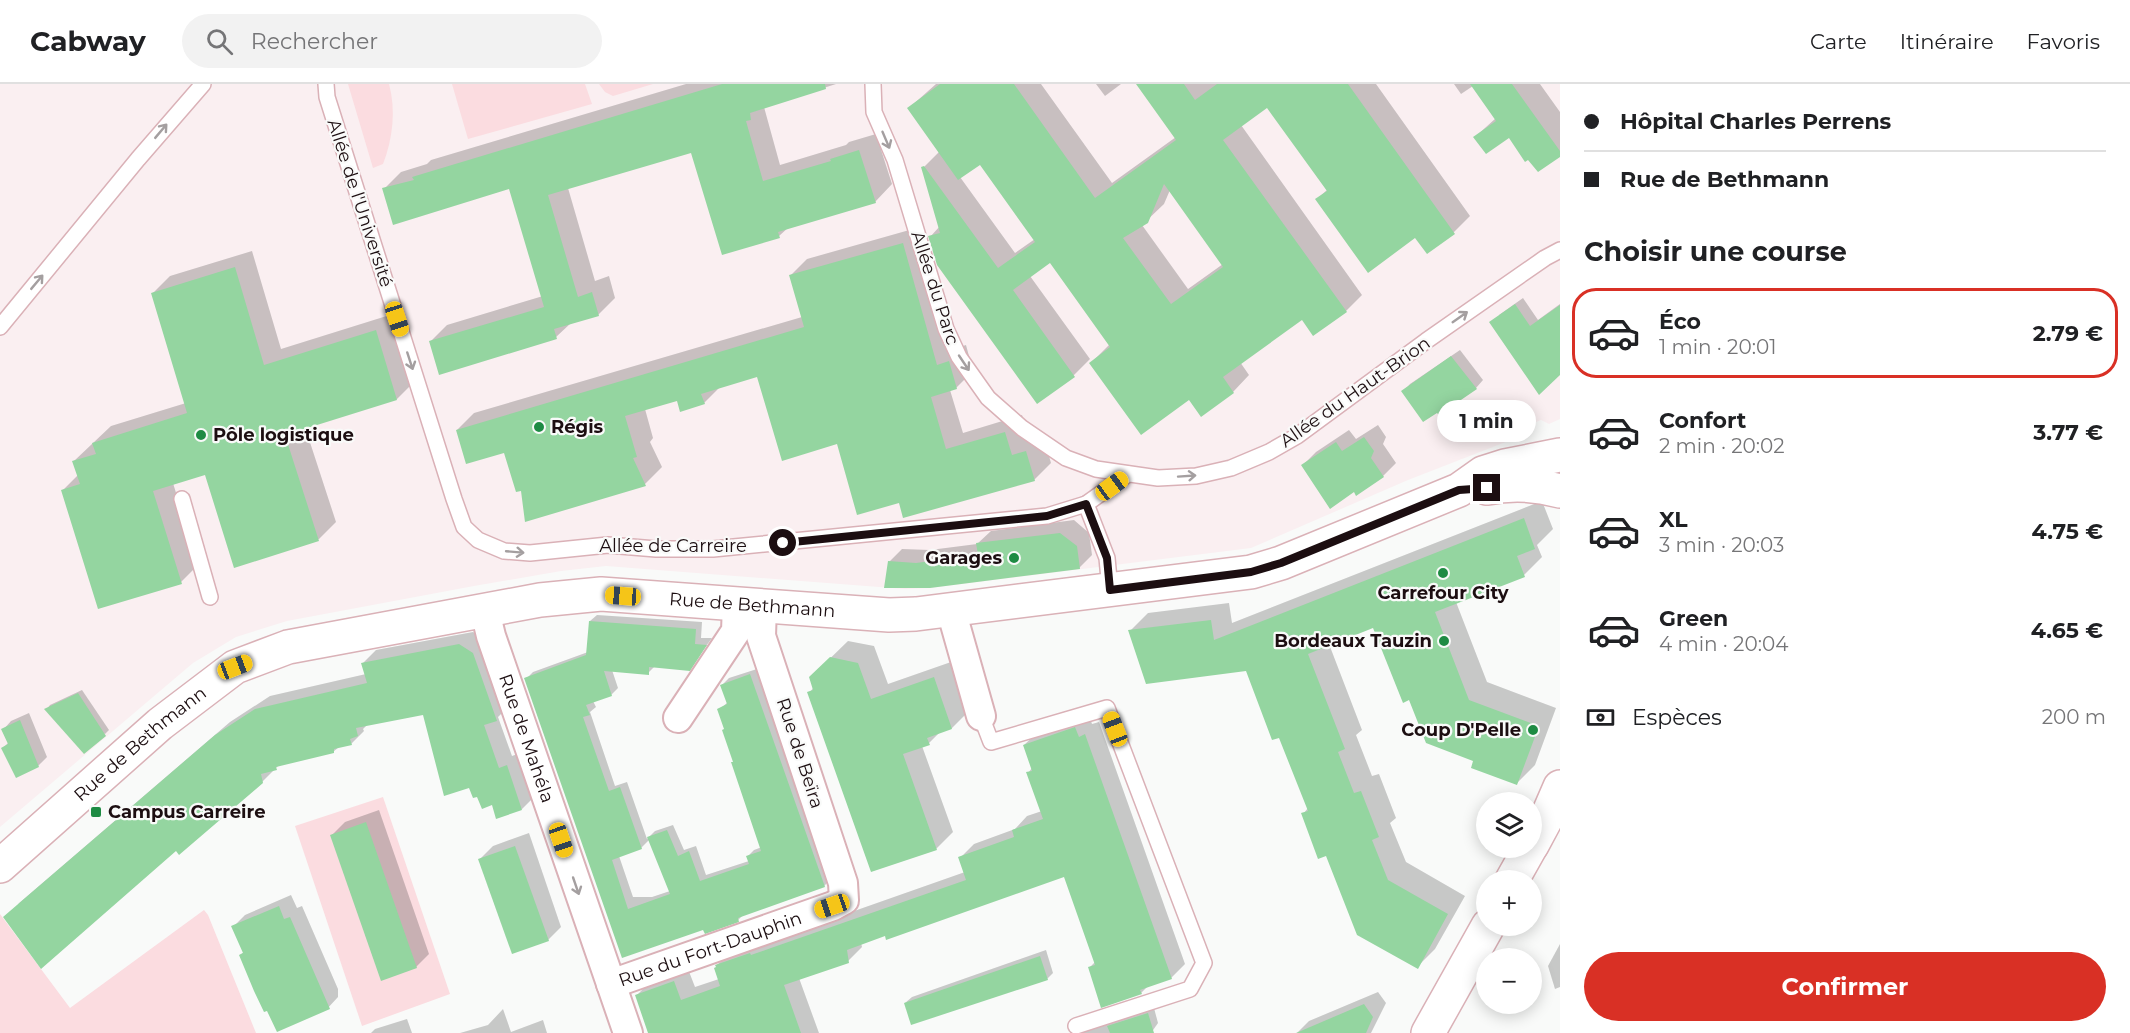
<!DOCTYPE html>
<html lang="fr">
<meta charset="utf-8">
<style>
:root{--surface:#fff;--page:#f2f2f2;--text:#202124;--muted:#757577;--line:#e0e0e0;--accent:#d93025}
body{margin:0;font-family:Montserrat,sans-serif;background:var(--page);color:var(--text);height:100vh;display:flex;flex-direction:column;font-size:22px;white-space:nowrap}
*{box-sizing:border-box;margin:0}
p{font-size:20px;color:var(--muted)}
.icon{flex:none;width:33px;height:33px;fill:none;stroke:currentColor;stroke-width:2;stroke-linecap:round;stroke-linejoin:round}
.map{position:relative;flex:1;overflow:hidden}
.side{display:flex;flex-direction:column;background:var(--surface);width:570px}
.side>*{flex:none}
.guide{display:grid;align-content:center;height:132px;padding:0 24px;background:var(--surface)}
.tools{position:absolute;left:1476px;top:708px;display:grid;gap:12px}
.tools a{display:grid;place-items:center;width:66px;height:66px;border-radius:50%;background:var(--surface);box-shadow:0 3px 15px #0003;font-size:30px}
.end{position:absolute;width:27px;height:27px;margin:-14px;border:8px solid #1c0e11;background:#fff;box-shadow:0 0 0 3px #fff}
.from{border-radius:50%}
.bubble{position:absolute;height:42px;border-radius:21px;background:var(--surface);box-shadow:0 3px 15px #0003;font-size:20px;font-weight:700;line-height:42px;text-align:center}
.car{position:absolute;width:18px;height:36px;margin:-18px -9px;border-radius:8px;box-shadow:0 0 4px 2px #0007;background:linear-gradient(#f5c518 24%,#345 0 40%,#f5c518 0 76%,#345 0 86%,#f5c518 0)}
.guide b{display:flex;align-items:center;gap:21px;height:57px;font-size:22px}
.guide b+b{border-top:2px solid var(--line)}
.guide i{width:15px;height:15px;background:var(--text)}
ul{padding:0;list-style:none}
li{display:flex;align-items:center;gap:18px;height:90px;margin:0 12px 9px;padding:0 12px;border:3px solid transparent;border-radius:24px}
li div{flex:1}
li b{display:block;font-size:22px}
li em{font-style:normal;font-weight:700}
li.on{border-color:var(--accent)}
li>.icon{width:54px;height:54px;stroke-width:1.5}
h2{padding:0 24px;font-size:27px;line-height:72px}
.pay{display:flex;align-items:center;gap:15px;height:66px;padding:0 24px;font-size:22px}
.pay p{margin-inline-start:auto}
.button{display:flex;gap:12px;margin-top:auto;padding:12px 24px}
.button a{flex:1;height:69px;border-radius:36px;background:var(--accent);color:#fff;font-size:24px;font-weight:700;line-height:69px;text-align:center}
header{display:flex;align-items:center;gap:36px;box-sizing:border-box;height:84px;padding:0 30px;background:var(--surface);border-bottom:2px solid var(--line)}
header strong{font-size:28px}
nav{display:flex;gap:33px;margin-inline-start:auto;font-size:21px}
.search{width:420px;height:54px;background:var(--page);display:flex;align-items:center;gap:15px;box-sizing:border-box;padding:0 21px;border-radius:33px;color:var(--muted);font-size:22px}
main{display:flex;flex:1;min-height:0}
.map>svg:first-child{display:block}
.built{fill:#faeff1}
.green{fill:#fbdce0}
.shadow{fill:#0003;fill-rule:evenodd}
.building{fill:#94d5a0;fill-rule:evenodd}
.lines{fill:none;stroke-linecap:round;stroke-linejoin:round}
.service-casing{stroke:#dab1b7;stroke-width:18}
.minor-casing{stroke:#dab1b7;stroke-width:32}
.tertiary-casing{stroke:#dab1b7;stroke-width:36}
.service{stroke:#fff;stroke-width:15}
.minor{stroke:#fff;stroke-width:28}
.tertiary{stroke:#fff;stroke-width:33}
.oneway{stroke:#a49fa0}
.route{stroke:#1c0e11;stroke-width:8}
.poi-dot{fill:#1e8b43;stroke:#f9faf9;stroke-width:2}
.labels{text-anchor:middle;stroke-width:4.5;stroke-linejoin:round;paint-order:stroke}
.street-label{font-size:18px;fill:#1c0e11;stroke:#f9faf9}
.poi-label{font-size:18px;font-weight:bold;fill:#1c0e11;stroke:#f9faf9;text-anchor:start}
</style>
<header>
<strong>Cabway</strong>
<div class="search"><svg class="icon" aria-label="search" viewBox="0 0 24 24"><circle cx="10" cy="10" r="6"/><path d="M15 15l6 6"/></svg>Rechercher</div>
<nav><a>Carte</a><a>Itinéraire</a><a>Favoris</a></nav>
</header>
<main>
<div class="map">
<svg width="1560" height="949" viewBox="0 0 1560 949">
<rect width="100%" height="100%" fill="#f9faf9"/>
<path class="built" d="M0 0H1560V335L1549 340 1541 336 1519 345 1516 354 1408 396 1251 464 930 504 905 505 606 482 561 487 474 502 287 537 236 553 193 579 0 743Z"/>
<g class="green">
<path d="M348 0H389C396 26 393 54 383 80L373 84Z"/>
<path d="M452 0H585L592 20 468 55Z"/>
<path d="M599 0H653L613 12 605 8Z"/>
<path d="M383 713 450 910 362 942 295 742Z"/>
<path d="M204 826 208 831 256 949H0V830L70 924Z"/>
</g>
<g class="shadow">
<path d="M686 0H836L764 23 780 81 846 61 849 58 876 50 892 100 875 118 789 143 779 152 723 169 692 67 568 104 595 197 609 192 615 214 598 231 571 239 556 253 430 258 447 241 543 212 510 103 384 105 401 88 427 80 431 76Z"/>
<path d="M936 0H1041L1112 99 1176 53 1138 0H1376L1470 132 1454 148 1427 168 1416 152 1317 115 1327 106 1267 22 1241 41 1362 211 1346 227 1302 234 1240 278 1249 291 1233 308 1190 314 1091 279 1110 260 1051 177 1030 192 1090 275 1074 291 1037 318 930 153 940 142 923 84 940 67 909 24ZM980 78 1035 155 1015 169 960 93ZM1170 106 1223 180 1188 205 1142 141 1164 120Z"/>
<path d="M1096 0H1121L1105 12Z"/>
<path d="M1454 0H1540L1560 28V71L1509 52 1475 53 1496 34 1473 2 1461 10Z"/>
<path d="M920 143 954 265 966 261 973 287 956 304 950 306 963 349 1022 331 1029 355 1043 351 1051 379 1034 396 900 417 838 358 758 291 721 302 704 319 678 315 645 325 653 354 650 358 662 383 645 400 523 405 505 367 457 346 474 329 802 233 790 192 807 175Z"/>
<path d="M252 167 281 265 393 230 414 298 397 315 305 343 336 438 319 455 235 482 206 389 173 399 198 481 181 498 63 406 78 391 74 377 111 342 186 319 153 209 170 192Z"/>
<path d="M1523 214 1538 236 1560 220V270L1499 231Z"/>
<path d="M1460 266 1483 296 1476 304 1437 327 1403 308 1410 300Z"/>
<path d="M1378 341 1386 353 1383 360 1396 379 1383 392 1303 381 1316 368 1349 346 1356 355Z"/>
<path d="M1542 417 1553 445 1537 461 1542 473 1524 491 1456 518 1487 598 1556 624 1535 681 1517 699 1475 676 1410 614 1374 542 1329 560 1362 646 1356 651 1372 692 1379 690 1396 734 1390 739 1406 778 1465 812 1435 865 1417 883 1327 770 1303 730 1308 724 1280 652 1247 585 1130 547 1148 529 1229 519 1232 539Z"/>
<path d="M1074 436 1089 449 1092 471 1079 484 930 503 889 478 902 465 930 466 977 460 991 447Z"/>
<path d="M597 531 702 538 701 554H712L689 585 655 582 648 589 612 586 618 604 611 611 593 617 596 623 590 628 615 702 627 698 647 755 655 747 673 741 684 766 696 762 706 791 749 777 747 773 754 766 762 763 719 626 728 618 722 601 729 594 757 585 831 795 824 802 745 829 738 836 704 844 623 872 526 595 533 588 588 568 590 537ZM649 756 670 807 652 813H633L619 772 641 764Z"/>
<path d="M473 548 486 556 509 622 498 633 512 672 520 669 535 712 522 725 493 719 478 711 470 703 424 630 368 640 363 645 364 647 351 660 339 663 333 668 279 681 262 698 177 765 18 820 230 638 270 612 366 590 363 579 376 566Z"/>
<path d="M848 557 874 562 888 600 951 578 968 628 952 644 940 648 929 659 922 662 953 748 936 765 809 609 814 603 811 593Z"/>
<path d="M82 606 109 646 105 650 47 625 50 621Z"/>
<path d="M29 629 47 673 38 682 3 664 9 658 3 646 11 637Z"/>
<path d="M1089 631 1092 640 1099 638 1185 880 1171 894 1148 902 1141 909 1089 884 1095 878 1065 791 861 859 862 863 848 877 799 894 819 949H650L637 911 650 898 688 885 695 903 719 895 717 881 731 868 786 851 965 788 960 774 974 760 1015 745 1027 732 1042 727 1028 689 1032 684 1024 661 1038 648Z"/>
<path d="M379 726 429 870 416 883 332 751 345 738Z"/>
<path d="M529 749 561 843 548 856 480 775 493 762Z"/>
<path d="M291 811 297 824 302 822 338 905V913L326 926 240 871 244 868 233 843 245 831Z"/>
<path d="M1560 860V903L1555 905 1548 882Z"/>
<path d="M1046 866 1053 889 1047 895 905 919 912 913Z"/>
<path d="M1378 908 1386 919 1371 949H1297L1309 937Z"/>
<path d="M1154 924 1158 939 1151 949H1076Z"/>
<path d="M503 925 511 948 543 936 547 949H460L488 941Z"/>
<path d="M407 935 412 949H371L375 945Z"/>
</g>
<g class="building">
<path d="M722 0H825L826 5 750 29 751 36 746 37 763 97 831 77 830 75 859 66 876 119 778 148 780 154 722 171 691 69 548 111 578 213 592 208 599 232 554 245 557 255 439 291 429 257 544 223 509 105 393 141 382 104 414 96 412 93Z"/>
<path d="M940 0H1014L1095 114 1176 56 1136 0H1184L1195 16 1217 0H1348L1455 150 1427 170 1415 154 1368 189 1315 115 1327 107 1267 24 1223 56 1347 228 1313 252 1302 236 1223 293 1234 309 1201 333 1189 316 1141 351 1089 279 1110 263 1050 179 1013 206 1075 293 1037 320 937 181 928 152 940 149 921 83 924 82 998 184 1035 158 980 81 958 96 907 24ZM1164 100 1223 183 1171 220 1123 154 1148 139Z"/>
<path d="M1470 0H1512L1560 67V73L1538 88 1528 76 1525 78 1509 54 1486 70 1473 53 1496 37Z"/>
<path d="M903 159 937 281 949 277 957 305 931 313 946 365 1005 348 1012 371 1026 367 1035 397 903 434 899 419 857 431 837 360 782 377 757 293 701 310 705 320 680 328 677 317 625 332 637 373 633 374 646 402 525 438 521 407 516 408 504 369 466 380 456 346 804 243 789 191Z"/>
<path d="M235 183 264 281 376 246 397 316 285 351 319 457 234 484 205 391 153 407 182 500 98 525 61 406 80 400 72 377 96 370 92 359 187 329 151 209Z"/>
<path d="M1515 220 1530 242 1560 221V291L1539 311 1489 238Z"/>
<path d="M1451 272 1477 305 1439 331 1437 329 1423 338 1401 307Z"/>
<path d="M1364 353 1374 367 1371 374 1384 393 1356 412 1354 408 1330 425 1301 381 1336 358 1342 367Z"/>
<path d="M1524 434 1535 465 1517 472 1525 493 1435 528 1469 616 1539 642 1517 701 1471 684 1473 677 1426 659 1409 616 1403 619 1373 544 1308 570 1345 665 1338 668 1354 709 1361 707 1379 753 1372 756 1388 796 1448 830 1418 885 1357 851 1326 772 1318 775 1301 729 1308 727 1279 654 1272 656 1246 587 1146 600 1128 546 1211 536 1214 556Z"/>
<path d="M1060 449 1077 462 1080 485 930 504H884L888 477 916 479 978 471 976 459Z"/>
<path d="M589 537 696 545 695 560 707 561 690 587 649 583V591L604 587 612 612 586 621 590 631 583 633 609 707 620 703 642 765 612 776 628 825 670 810 647 753 667 746 678 772 689 767 700 797 749 780 746 772 761 767 731 678H733L722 646 724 645 717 625 727 620 720 601 750 590 825 803 738 834 739 838 705 850 703 846 622 874 524 594 586 571Z"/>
<path d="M459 560 473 569 497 637 484 641 499 684 507 681 522 726 496 735 492 721 482 725 477 713 473 714 469 704 444 712 423 631 356 644 358 652 350 655 352 661 334 665V669L276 683 277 686 261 690 263 699 179 771 176 767 41 885 3 833 215 651 255 625 367 599 361 579Z"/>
<path d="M830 573 858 579 871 615 934 593 952 645 927 654 930 661 903 670 937 766 871 788 807 608 813 606 809 593Z"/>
<path d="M78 609 106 652 84 670 44 625Z"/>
<path d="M20 636 39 683 16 694 1 664 8 660 1 645Z"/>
<path d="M1075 643 1079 653 1085 650 1172 895 1140 906 1142 910 1101 924 1088 883 1095 881 1064 793 886 856 885 852 847 866 849 879 784 901 801 949H648L635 911 674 897 681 916 720 902 714 884 716 883 715 881 750 869 751 871 771 864 966 796 958 773 1014 753 1012 746 1043 735 1026 688 1032 687 1023 661Z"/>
<path d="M366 738 417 884 381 897 330 751Z"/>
<path d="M515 762 549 857 512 870 478 775Z"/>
<path d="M279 822 284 835 290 833 330 925 277 948 267 927 264 928 254 907 239 871 243 869 231 842Z"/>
<path d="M1040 872 1048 896 911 941 904 919Z"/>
<path d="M1364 920 1373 933 1366 949H1296Z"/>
<path d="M1148 929 1154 949H1110L1107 942Z"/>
</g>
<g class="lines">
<defs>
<g id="service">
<path d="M326 0 327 13 454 415 464 443 478 456 504 467 530 469 608 461 656 465H713L1047 432 1086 420 1128 390"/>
<path d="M873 0 874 28 895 76 946 245 959 273 988 314 1022 344 1066 374 1096 385 1158 394 1196 392 1231 384 1269 368 1297 352 1426 257 1545 174 1560 166"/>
<path d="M0 243 138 75 203 0"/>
<path d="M182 415 210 513"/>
<path d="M1086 420 1107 474 1110 506"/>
<path d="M981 632 991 658 1107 624 1204 879 1190 905 1076 942"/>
</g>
<g id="minor">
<path d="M951 526 981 632"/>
<path id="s1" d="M485 527 491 552 628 949"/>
<path d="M678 634 736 547 737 520"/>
<path id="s2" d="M611 900 833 822 844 816 843 799 761 552 762 522"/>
</g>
<g id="tertiary">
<path d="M1487 404C1513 399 1535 400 1560 407"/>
<path d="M1532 761 1547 733 1560 703"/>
<path id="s3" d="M0 782 160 640 235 583 288 563 540 516 601 510 889 531 916 530 1251 488 1281 479 1459 406 1483 389 1505 382 1560 371"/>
<path d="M1512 796 1530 764"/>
<path d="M1428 949 1488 842"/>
</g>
</defs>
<use href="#service" class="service-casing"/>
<use href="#minor" class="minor-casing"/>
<use href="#tertiary" class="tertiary-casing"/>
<use href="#service" class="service"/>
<use href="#minor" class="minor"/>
<use href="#tertiary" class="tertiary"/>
</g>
<defs><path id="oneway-shaft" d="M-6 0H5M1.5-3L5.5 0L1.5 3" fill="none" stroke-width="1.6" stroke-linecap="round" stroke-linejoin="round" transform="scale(1.5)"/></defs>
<g class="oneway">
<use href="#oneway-shaft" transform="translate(161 47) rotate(-50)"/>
<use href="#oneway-shaft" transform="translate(886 56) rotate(67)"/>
<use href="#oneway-shaft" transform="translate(37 198) rotate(-50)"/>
<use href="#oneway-shaft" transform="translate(1460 233) rotate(-35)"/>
<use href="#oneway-shaft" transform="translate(410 277) rotate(72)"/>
<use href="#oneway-shaft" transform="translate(964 279) rotate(56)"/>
<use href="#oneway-shaft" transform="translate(1187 392) rotate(-4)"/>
<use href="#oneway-shaft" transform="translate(515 468) rotate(5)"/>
<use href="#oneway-shaft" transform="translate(576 802) rotate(71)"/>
</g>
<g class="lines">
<path class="route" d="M783 459 1047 432 1086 420 1107 474 1110 506 1251 488 1281 479 1459 406 1487 404"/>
</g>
<g class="poi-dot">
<circle cx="539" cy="343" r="6"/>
<circle cx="201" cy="351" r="6"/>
<circle cx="1014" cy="474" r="6"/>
<circle cx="1443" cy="489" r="6"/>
<circle cx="1444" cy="557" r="6"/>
<circle cx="1533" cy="646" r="6"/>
<rect x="90" y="722" width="12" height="12" rx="3"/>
</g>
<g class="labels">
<g class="street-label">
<text transform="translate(360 119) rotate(72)" y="6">Allée de l'Université</text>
<text transform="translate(935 204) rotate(72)" y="6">Allée du Parc</text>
<text transform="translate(1355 308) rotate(-35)" y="6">Allée du Haut-Brion</text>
<text x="673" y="468">Allée de Carreire</text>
<text dy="6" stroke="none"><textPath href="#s3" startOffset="834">Rue de Bethmann</textPath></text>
<text dy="6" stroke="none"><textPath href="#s1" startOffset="134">Rue de Mahéla</textPath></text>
<text dy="6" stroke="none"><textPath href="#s3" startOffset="186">Rue de Bethmann</textPath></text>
<text transform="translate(800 669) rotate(72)" y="6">Rue de Beïra</text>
<text dy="6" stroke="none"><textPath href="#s2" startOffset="105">Rue du Fort-Dauphin</textPath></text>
</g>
<g class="poi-label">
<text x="551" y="349">Régis</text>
<text x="213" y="357">Pôle logistique</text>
<text x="1002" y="480" text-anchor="end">Garages</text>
<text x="1443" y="515" text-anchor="middle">Carrefour City</text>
<text x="1432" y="563" text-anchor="end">Bordeaux Tauzin</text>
<text x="1521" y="652" text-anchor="end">Coup D'Pelle</text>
<text x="108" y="734">Campus Carreire</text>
</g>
</g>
</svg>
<div class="tools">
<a><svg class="icon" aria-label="layers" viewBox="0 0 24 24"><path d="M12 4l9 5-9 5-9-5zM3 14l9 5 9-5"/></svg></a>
<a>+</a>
<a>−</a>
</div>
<i class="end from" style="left:783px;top:459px"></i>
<i class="end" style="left:1487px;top:404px"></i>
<div class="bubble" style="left:1437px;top:316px;width:99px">1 min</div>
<i class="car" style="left:397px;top:235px;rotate:162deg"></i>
<i class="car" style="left:1112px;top:402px;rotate:54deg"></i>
<i class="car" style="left:623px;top:512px;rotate:274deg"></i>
<i class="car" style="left:235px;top:583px;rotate:69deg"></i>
<i class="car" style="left:1115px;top:645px;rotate:339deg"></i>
<i class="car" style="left:561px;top:756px;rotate:161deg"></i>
<i class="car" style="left:832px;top:822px;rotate:251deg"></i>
</div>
<section class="side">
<div class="guide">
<b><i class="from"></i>Hôpital Charles Perrens</b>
<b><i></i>Rue de Bethmann</b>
</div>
<h2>Choisir une course</h2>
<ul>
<li class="on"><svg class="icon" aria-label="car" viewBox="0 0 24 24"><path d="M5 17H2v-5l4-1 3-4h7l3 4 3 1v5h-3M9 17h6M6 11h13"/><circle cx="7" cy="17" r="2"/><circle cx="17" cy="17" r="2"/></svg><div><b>Éco</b><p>1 min · 20:01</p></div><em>2.79 €</em></li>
<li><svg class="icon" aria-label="car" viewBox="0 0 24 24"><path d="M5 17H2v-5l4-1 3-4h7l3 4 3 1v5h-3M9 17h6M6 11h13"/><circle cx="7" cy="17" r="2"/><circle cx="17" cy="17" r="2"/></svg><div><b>Confort</b><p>2 min · 20:02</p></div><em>3.77 €</em></li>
<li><svg class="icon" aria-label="car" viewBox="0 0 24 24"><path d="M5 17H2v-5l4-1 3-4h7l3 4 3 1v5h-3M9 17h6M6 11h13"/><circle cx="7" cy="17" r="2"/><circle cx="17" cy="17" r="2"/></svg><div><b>XL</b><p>3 min · 20:03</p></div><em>4.75 €</em></li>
<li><svg class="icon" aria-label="car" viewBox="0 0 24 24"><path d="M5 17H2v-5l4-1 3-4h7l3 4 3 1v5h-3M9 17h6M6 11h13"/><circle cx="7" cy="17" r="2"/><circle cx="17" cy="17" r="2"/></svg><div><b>Green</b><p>4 min · 20:04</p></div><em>4.65 €</em></li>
</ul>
<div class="pay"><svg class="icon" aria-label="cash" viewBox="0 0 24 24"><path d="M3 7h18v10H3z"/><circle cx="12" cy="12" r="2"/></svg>Espèces<p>200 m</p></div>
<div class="button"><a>Confirmer</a></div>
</section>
</main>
